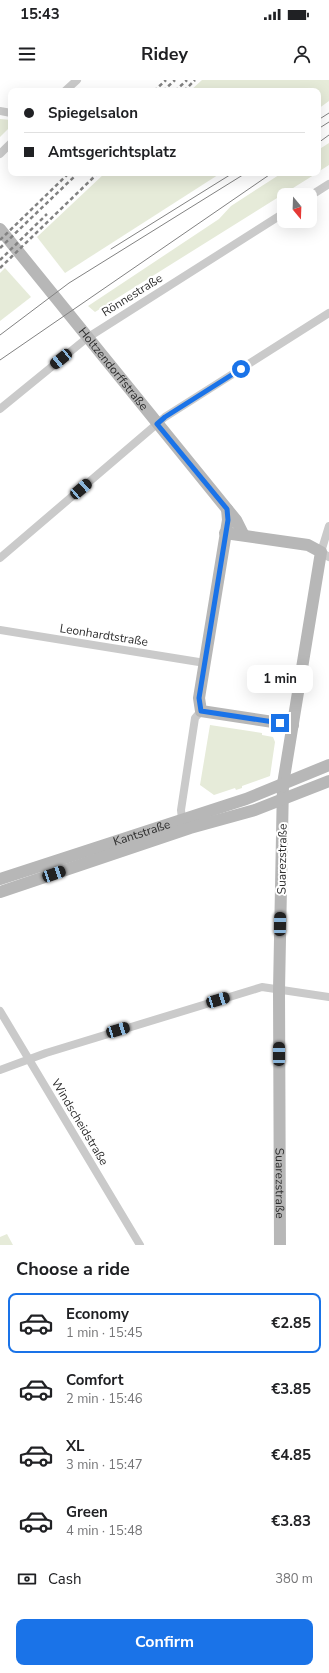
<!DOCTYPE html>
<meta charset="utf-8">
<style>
:root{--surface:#fff;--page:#f6f6f6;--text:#202124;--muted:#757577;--line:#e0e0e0;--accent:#1a73e8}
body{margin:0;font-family:"Nunito Sans",sans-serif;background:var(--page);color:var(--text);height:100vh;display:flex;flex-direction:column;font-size:15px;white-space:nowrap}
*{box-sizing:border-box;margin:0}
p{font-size:13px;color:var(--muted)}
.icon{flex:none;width:22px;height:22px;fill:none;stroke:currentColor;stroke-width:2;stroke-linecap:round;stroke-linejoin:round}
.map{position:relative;height:1165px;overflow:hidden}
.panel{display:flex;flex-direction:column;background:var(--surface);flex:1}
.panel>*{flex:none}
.guide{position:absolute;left:8px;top:8px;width:313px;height:88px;border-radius:8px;box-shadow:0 4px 16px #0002;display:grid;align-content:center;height:88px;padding:0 16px;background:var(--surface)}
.needle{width:26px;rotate:161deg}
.tools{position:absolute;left:277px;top:108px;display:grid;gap:8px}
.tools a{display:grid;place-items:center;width:40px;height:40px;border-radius:8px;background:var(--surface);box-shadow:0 4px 16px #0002;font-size:20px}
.end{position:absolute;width:18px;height:18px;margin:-9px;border:5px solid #1a73e8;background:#fff;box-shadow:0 0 0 2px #fff}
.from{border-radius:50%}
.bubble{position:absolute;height:28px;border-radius:8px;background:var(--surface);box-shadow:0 4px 16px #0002;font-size:13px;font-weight:700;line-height:28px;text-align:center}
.car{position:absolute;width:12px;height:24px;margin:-12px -6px;border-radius:5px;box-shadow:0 0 3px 1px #0007;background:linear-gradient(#222 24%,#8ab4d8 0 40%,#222 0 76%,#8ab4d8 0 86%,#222 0)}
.guide b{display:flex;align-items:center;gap:14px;height:38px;font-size:15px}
.guide b+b{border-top:1px solid var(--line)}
.guide i{width:10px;height:10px;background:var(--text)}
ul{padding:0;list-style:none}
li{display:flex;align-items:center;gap:12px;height:60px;margin:0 8px 6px;padding:0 8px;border:2px solid transparent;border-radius:8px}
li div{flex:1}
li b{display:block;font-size:15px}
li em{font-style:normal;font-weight:700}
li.on{border-color:var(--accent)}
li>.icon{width:36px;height:36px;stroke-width:1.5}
h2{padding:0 16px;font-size:18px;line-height:48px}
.pay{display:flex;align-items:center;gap:10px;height:44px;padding:0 16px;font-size:15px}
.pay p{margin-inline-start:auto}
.primary-button{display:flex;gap:8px;margin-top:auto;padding:8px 16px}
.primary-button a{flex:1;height:46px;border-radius:8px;background:var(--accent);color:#fff;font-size:16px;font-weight:700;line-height:46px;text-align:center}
.status{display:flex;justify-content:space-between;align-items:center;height:28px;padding:0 20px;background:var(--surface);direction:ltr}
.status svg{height:11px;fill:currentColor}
header{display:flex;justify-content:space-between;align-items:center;height:52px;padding:0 16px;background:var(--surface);font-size:18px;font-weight:700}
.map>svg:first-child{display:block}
.green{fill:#e6ebd9}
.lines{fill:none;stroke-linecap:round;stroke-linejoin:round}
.street{stroke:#cacaca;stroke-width:8}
.secondary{stroke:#b7b7b7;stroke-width:12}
.tram{stroke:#828282;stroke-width:1}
.rail{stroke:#828282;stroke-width:2.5;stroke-dasharray:4 3;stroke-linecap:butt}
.route{stroke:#1a73e8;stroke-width:5}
.labels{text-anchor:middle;stroke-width:4;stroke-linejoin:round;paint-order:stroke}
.street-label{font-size:12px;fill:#2d2d2d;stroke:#fff}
</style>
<div class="status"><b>15:43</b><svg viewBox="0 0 49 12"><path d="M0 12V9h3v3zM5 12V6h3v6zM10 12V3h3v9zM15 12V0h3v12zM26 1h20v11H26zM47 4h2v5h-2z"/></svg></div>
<header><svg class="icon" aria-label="menu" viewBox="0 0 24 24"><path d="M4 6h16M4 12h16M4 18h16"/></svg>Ridey<svg class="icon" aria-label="person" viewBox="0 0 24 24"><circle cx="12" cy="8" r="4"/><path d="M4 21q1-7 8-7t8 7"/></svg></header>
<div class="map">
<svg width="329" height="1165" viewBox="0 0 329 1165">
<rect width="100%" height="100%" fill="#fff"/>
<g class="green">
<path d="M202 0H329V21L318 29V11H190Z"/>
<path d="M0 39 11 40V46L0 57Z"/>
<path d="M329 63V85L318 92V70Z"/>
<path d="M105 93H221L65 193 37 157Z"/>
<path d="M282 93H317L95 232 88 226 219 139 231 126Z"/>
<path d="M5 188 31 217 0 241V193Z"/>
<path d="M210 645 262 653V655L273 657 275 662 270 696 242 706V708L236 710 235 708 214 715 200 705Z"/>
<path d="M7 1154 13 1165H0V1157Z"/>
</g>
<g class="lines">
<g class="street">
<path d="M65 11 77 0"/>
<path d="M0 31 11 33"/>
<path d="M0 74 11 63"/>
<path d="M310 116 329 104"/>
<path d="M0 329 87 258 284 133"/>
<path d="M329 446 321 472 329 477"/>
<path d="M0 478 165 337 329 233"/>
<path d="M0 550 205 583"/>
<path d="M182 739 181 730 195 638 201 631"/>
<path d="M0 931 140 1165"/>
<path d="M0 990 46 973 262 907 329 917"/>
</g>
<g class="secondary">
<path id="s1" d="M0 149 227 429 236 440 243 454"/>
<path d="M227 429 228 440 199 618 201 631 293 645"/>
<path id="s2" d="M225 453 308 465 321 472 283 704 279 910 280 1165"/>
<path id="s3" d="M0 799 246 719 329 685"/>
<path d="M0 812 190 748 255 730 329 701"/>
</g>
<g class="tram">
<path d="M318 40 329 33"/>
<path d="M318 49 329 42"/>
<path d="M318 63 329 55"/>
<path d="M111 169 233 93"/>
<path d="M0 255 69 203 246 93"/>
<path d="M0 280 272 93"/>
</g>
<g class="rail">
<path d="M154 11 166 0"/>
<path d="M163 11 175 0"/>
<path d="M175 11 187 0"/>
<path d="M184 11 195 0"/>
<path d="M0 160 69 93"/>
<path d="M0 168 78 93"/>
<path d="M0 180 47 134"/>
<path d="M0 188 98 93"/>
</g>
</g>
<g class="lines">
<path class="route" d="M241 289 165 337 157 344 227 429 228 440 199 618 201 631 280 643"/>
</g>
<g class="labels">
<g class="street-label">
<text transform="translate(132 215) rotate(-32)" y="4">Rönnestraße</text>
<text dy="4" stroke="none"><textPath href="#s1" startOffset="180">Holtzendorffstraße</textPath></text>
<text transform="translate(104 555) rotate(9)" y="4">Leonhardtstraße</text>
<text dy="4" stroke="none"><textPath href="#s3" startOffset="149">Kantstraße</textPath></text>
<text transform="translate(282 779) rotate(-89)" y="4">Suarezstraße</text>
<text transform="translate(80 1042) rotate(59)" y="4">Windscheidstraße</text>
<text dy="4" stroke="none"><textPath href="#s2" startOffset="733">Suarezstraße</textPath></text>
</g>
</g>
</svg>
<div class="tools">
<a><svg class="needle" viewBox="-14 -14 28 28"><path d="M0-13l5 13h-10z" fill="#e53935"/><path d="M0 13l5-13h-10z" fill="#757577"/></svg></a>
</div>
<i class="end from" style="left:241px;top:289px"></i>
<i class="end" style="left:280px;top:643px"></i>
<div class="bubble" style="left:247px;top:585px;width:66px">1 min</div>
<i class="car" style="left:61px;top:279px;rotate:231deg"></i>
<i class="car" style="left:81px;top:409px;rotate:49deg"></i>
<i class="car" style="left:54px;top:794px;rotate:71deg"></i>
<i class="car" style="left:280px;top:844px;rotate:1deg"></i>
<i class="car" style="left:218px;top:920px;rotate:73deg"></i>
<i class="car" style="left:118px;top:950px;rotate:73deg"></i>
<i class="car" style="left:279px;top:974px;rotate:0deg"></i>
<div class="guide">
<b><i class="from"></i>Spiegelsalon</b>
<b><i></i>Amtsgerichtsplatz</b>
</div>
</div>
<section class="panel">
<h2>Choose a ride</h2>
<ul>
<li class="on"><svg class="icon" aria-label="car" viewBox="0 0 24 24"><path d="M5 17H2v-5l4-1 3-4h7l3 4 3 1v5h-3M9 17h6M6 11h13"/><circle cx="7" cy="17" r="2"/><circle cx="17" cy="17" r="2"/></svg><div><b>Economy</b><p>1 min · 15:45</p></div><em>€2.85</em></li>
<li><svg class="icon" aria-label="car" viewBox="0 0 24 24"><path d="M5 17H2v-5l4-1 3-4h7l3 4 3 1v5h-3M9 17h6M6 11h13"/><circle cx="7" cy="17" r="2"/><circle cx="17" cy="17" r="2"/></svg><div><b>Comfort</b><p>2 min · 15:46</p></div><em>€3.85</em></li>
<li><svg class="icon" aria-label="car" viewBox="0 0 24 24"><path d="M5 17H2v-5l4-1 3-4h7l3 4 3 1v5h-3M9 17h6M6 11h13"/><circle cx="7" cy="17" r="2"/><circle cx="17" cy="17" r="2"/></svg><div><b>XL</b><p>3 min · 15:47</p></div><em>€4.85</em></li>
<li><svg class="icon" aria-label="car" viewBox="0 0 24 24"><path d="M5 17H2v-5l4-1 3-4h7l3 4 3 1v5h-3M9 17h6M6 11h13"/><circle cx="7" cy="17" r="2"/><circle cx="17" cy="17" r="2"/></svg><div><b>Green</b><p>4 min · 15:48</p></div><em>€3.83</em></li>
</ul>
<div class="pay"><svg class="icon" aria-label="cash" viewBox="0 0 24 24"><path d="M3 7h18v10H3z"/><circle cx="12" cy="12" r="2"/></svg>Cash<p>380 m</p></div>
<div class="primary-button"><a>Confirm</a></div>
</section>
